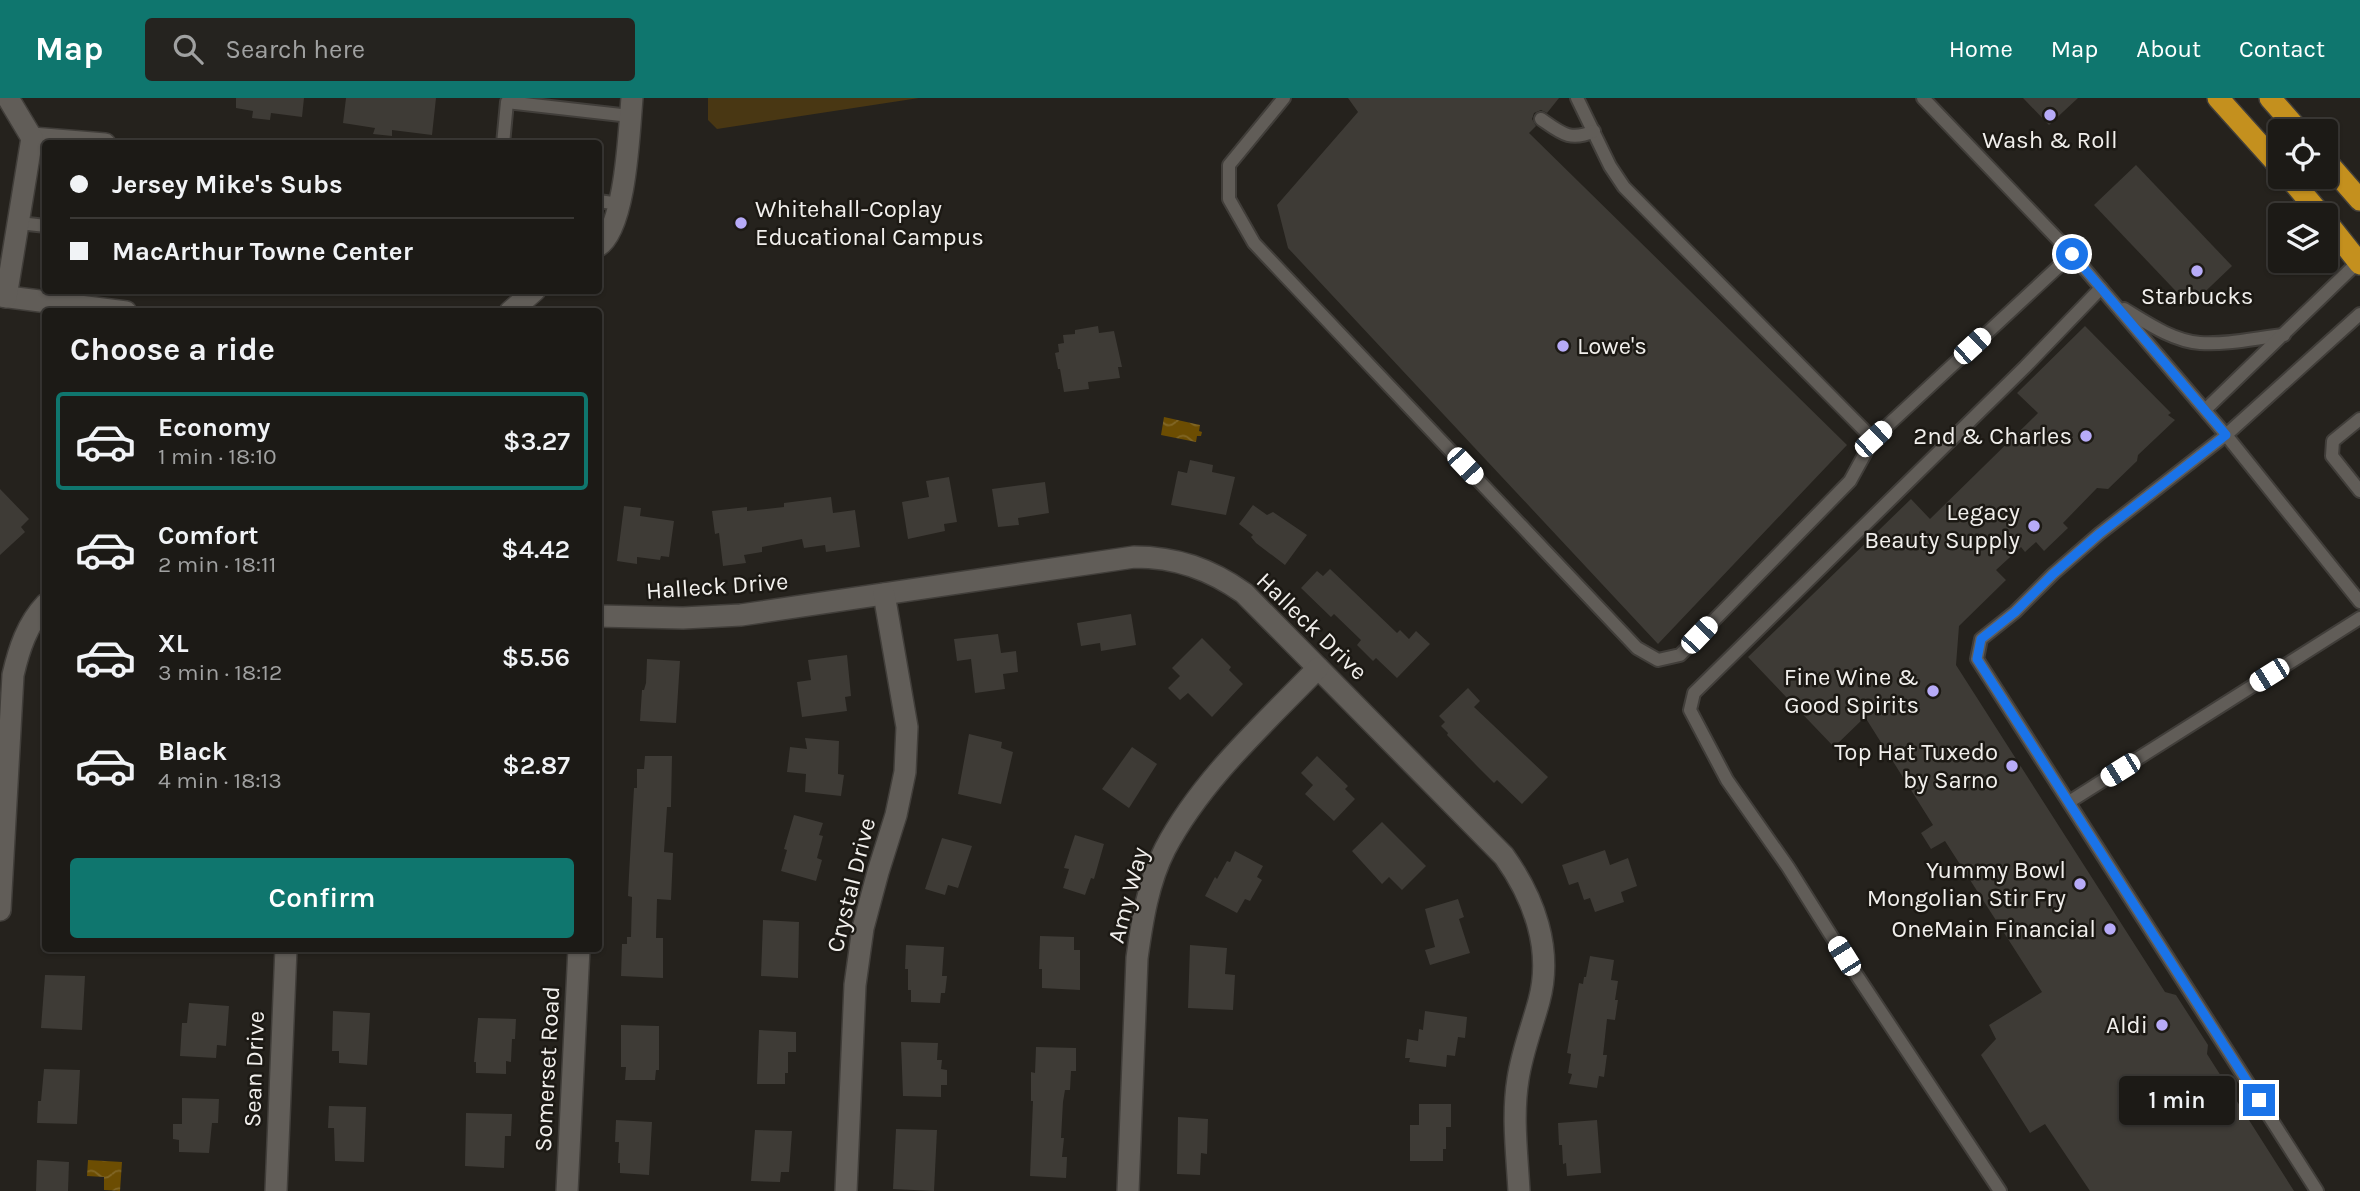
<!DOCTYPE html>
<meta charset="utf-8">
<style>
:root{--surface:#1c1a16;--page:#25231f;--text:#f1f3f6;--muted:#a0a1a1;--line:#3a3835;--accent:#0f766e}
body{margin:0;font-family:Karla,sans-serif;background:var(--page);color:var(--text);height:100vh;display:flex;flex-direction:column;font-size:26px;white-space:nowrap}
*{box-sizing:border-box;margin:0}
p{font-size:23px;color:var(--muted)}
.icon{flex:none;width:38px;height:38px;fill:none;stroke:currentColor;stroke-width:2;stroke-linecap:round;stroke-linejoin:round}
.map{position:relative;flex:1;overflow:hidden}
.sheet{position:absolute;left:42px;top:210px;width:560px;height:644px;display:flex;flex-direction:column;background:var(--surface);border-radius:7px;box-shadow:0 2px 5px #0004,0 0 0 2px var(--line)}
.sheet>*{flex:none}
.top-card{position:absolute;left:42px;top:42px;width:560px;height:154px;border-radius:7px;box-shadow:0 2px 5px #0004,0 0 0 2px var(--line);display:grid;align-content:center;height:154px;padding:0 28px;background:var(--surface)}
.buttons{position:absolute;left:2268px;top:21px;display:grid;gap:14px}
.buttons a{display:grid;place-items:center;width:70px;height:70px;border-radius:7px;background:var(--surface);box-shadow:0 2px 5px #0004,0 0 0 2px var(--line);font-size:35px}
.end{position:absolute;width:32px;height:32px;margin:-16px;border:9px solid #1a73e8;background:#fff;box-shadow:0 0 0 4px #fff}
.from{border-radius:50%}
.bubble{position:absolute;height:49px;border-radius:7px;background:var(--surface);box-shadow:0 2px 5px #0004,0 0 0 2px var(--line);font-size:23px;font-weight:600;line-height:49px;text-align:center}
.car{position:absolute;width:21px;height:42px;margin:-21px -10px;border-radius:9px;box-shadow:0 0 5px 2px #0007;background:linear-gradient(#fff 24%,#345 0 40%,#fff 0 76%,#345 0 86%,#fff 0)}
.top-card b{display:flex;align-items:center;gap:24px;height:66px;font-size:26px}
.top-card b+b{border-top:2px solid var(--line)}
.top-card i{width:18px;height:18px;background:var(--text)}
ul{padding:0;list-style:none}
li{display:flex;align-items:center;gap:21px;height:98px;margin:0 14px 10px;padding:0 14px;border:4px solid transparent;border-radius:7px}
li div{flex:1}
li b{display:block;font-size:26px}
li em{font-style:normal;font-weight:600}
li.active{border-color:var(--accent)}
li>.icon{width:63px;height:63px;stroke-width:1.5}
h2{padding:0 28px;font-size:32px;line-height:84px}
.primary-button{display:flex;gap:14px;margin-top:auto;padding:14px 28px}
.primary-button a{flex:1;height:80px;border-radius:7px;background:var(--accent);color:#fff;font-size:28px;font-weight:600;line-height:80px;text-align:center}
header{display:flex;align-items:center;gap:42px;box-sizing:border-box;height:98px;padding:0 35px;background:var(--accent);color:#fff}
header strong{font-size:33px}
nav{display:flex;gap:38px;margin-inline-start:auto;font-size:24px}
.search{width:490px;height:63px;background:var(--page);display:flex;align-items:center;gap:18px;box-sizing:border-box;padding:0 24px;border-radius:7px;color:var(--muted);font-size:26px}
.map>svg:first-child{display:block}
.garden{fill:#493713}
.water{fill:url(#water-waves)}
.building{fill:#3e3b36}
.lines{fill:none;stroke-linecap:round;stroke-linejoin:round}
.lane-casing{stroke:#413e3a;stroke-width:16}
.street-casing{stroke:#413e3a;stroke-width:24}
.highway-casing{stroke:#413e3a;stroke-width:24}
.lane{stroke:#615d58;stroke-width:12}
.street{stroke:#615d58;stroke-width:21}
.highway{stroke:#c4901e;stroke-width:21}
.route{stroke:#1a73e8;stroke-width:9}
.poi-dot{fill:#b7abf8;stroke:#1c1914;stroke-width:2.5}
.labels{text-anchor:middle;stroke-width:5;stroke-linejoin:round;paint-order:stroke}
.poi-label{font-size:24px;fill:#f1efec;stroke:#1c1914;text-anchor:end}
.street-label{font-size:24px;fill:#f1efec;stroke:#1c1914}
</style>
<header>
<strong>Map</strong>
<div class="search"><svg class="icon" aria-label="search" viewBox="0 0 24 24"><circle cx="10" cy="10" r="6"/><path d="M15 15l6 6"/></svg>Search here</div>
<nav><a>Home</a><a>Map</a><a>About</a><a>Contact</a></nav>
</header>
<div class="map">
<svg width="2360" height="1093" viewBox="0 0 2360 1093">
<defs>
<pattern id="water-waves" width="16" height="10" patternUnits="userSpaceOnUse" patternTransform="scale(1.75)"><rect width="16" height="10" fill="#6c4d02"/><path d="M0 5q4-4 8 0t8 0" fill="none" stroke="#816727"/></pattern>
</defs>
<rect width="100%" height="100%" fill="#25221d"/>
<path class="garden" d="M708 0H919L717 31 708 22Z"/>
<g class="water">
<path d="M1164 319 1200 327 1199 333 1202 334 1201 338H1197L1196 344 1161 337Z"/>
<path d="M88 1062 122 1064 120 1093 104 1092V1079L87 1078Z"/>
</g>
<g class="building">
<path d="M236 0H304L302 19 271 15 270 22 252 20 253 13 236 10Z"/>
<path d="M346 0H436L432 37 392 32V38L373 36 375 30 343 25Z"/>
<path d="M1348 0H1559L1547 15 1541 12 1534 15 1532 21 1536 28 1529 35 1847 347 1658 546 1288 150 1277 107 1358 14Z"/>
<path d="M2023 0H2078L2049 27Z"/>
<path d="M2136 67 2232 168 2190 208 2094 107Z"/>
<path d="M1098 228 1099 235 1114 233 1122 269H1118L1120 280 1088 284 1089 291 1064 294 1060 271H1058L1055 255 1059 254 1058 246 1064 245 1063 237 1075 236V232Z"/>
<path d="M2085 228 2171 315 2168 317 2175 322 2138 357 2137 363 2108 391 2097 390 2063 425 2068 430 2044 453 2036 444 2025 454 2021 449 1996 472 2006 482 1959 528 1956 567 2165 894 2176 897 2208 947 2207 956 2294 1093H2090L2045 1026 2030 1035 1981 957 1996 941 1989 927 2042 894 1945 743 1931 751 1921 735 1933 727 1865 619 1834 649 1748 559 1911 401 1930 421 2038 315 2017 295Z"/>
<path d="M1190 362 1213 367 1212 374 1235 379 1226 417 1171 407 1178 373 1187 375Z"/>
<path d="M949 379 957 424 944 426 945 433 908 441 902 404 929 399 926 383Z"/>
<path d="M1045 384 1049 415 1018 420 1019 427 998 429 992 391Z"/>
<path d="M0 391 29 421 21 429 25 434 0 457Z"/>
<path d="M831 399 833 415 855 412 860 449 826 454 825 447 804 450 802 441 762 449V454L744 457 746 465 723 468 719 435 715 436 712 413 747 409V413L784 409V405Z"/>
<path d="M1253 407 1267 417 1273 414 1307 437 1285 467 1256 445 1251 439 1253 437 1239 426Z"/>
<path d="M624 408 641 410 640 418 674 423 669 459 661 458 660 462 637 459V466L617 463Z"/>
<path d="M1330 471 1397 535 1400 532 1409 541 1416 533 1430 546 1397 580 1376 560 1373 563 1357 547 1361 542 1334 516 1331 519 1301 490 1317 473 1323 478Z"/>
<path d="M1131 516 1136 547 1101 553 1100 545 1081 548 1077 525Z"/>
<path d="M998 536 1001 555 1016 553 1018 574 1003 576 1005 591 975 595 971 561 957 563 954 541Z"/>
<path d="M1202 540 1231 569 1229 572 1243 586 1212 619 1188 595 1180 602 1168 590 1180 578 1172 570Z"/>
<path d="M847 557 851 598 845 599 847 613 802 619 797 584 811 582 808 562Z"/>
<path d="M647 561 680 563 676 625 640 623 642 592H644L646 585Z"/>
<path d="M1468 590 1480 603 1474 609 1548 679 1522 706 1497 682 1494 685 1477 668 1447 637 1448 635 1441 628 1445 624 1439 618Z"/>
<path d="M969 636 1002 644 1001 650 1013 654 1001 706 958 696Z"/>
<path d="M805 640 839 643 838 676 844 677 841 698 805 694 806 676 787 674 790 649 807 651Z"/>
<path d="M1132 649 1157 666 1129 710 1102 691Z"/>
<path d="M645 658H672L671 709H667L664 754 673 755 671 802 657 801 656 840H663V880L621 878 622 846H627V839H631L632 799 628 798 629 777 634 690H637V671H644Z"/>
<path d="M1317 658 1348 688 1345 691 1355 701 1334 723 1305 696 1313 687 1301 675Z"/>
<path d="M794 717 823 725 819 737 823 738 817 760 822 762 816 783 781 773 787 752 784 751Z"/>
<path d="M1382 724 1426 768 1402 792 1389 779 1382 786 1352 753Z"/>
<path d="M1075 737 1104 746 1094 781 1091 780 1085 797 1063 790 1069 771 1064 770Z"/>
<path d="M942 740 972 748 958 790 948 787 945 797 925 791Z"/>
<path d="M1605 752 1610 767 1628 760 1637 788 1621 794 1624 804 1595 814 1590 800 1584 802 1578 784 1569 787 1562 767Z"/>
<path d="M1235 753 1263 768 1257 779 1262 782 1250 803 1245 801 1237 815 1205 798 1215 779 1217 781 1227 763 1230 764Z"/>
<path d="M1458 801 1464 819 1459 821 1470 855 1430 867 1425 852 1435 849 1425 811Z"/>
<path d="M763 822 799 824 798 880 761 878Z"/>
<path d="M1040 838 1074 839V852H1080V892L1042 890V871H1039Z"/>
<path d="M906 847 944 849 942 878H947L945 895H941L940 905 911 904V892H908V871H905Z"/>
<path d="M1190 847 1227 850 1225 876 1235 877 1233 912 1188 910Z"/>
<path d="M1590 858 1614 862 1611 882 1618 883 1615 902H1618L1615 922 1607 921 1603 957H1607L1604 979 1599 978 1597 990 1569 986 1572 976 1568 975 1571 956 1567 955 1579 885 1583 886 1584 879H1586Z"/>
<path d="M45 877 85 878 82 932 41 930Z"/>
<path d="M189 905 229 908 226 948 217 947 216 960 180 958 182 925H187Z"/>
<path d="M333 913 370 915 367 967 339 965V953H332Z"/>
<path d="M1425 913 1467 919 1465 940 1458 939 1455 958 1447 957 1446 969 1409 964 1410 960H1405L1407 941 1418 943 1419 931 1423 932Z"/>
<path d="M478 920 516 921 515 941H512L511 964 506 963V976L476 975V964H474Z"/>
<path d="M621 927 659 928V972H656L655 982H625L626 969H621Z"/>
<path d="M759 932 796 934V954H788V975H785V986H757Z"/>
<path d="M901 944 938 945 937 962H942L941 971 947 972V987H941V999L903 998Z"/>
<path d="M1036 949 1076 950V973H1071L1070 992H1065L1063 1004 1061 1040H1064L1062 1059H1067L1066 1080 1030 1078 1033 1003H1031V974L1035 975Z"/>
<path d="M44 971 80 972 77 1026 37 1025 38 1003H41Z"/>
<path d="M182 1000 219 1001 218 1025H212L209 1055 179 1054V1042L173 1041V1026H182Z"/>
<path d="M1419 1006H1451V1029H1446V1051H1443V1063H1410V1027H1419Z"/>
<path d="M329 1008 366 1009 364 1064 335 1063 334 1030H328Z"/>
<path d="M466 1015 512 1016 511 1038H505L504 1070 465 1068Z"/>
<path d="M1178 1019 1208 1021 1207 1056 1201 1055 1200 1077 1177 1076Z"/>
<path d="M616 1022 652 1024 649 1077 620 1075V1065H618L619 1044H615Z"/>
<path d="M1597 1022 1601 1075 1567 1078 1566 1065 1563 1066 1562 1047H1559L1558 1025Z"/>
<path d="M896 1031 937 1032 934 1093 893 1091Z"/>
<path d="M755 1032 792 1033 789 1074H781L780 1084 751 1083Z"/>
<path d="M37 1062 69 1064 68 1093H36Z"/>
</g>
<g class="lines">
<defs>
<g id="lane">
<path d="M1284 0 1229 67V101L1254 145 1637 550 1658 562 1680 557 1850 383 1873 341"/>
<path d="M1577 0 1610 68 1624 89 1873 341 2072 156"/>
<path d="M1923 0 2072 156 2226 337 2360 504"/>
<path d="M1541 21C1561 35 1570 44 1594 33"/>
<path d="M503 46 507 4 630 18"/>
<path d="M598 103 620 106"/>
<path d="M19 125 46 128"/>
<path d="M2124 211C2147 225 2173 243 2200 245 2228 247 2256 240 2284 237"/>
<path d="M2205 312 2358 164"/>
<path d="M2360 321 2333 343 2332 358 2360 393"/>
<path d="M2069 704 2360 520"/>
<path d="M2000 1093 1844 858 1788 769 1727 682 1690 612 1694 595 2025 269 2101 190"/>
<path d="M2317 1093 1977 561 1981 541 2015 514 2053 476 2099 436 2226 337 2360 216"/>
</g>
<g id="street">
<path d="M32 40 105 46"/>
<path d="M598 148C626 130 629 33 632 0"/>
<path d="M0 198 126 214"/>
<path d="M6 199 32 40 8 0"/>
<path d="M510 214 535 192"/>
<path d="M598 518 683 520 741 517 1134 459C1176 459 1210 471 1244 495L1504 758C1534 800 1553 851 1539 903 1532 929 1522 954 1518 981 1512 1018 1517 1056 1519 1093"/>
<path d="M0 812 13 577C19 551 27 526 46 506"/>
<path d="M276 1093 286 850"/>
<path d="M567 1093 579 850"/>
<path d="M846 1093 855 887 863 830 878 774 896 717 905 674 907 629 884 496"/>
<path d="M1128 1093 1137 860C1142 824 1148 784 1165 751 1202 681 1264 626 1318 570"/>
</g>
<g id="highway">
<path d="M2218 0 2280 69"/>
<path d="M2270 0 2299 33"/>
<path d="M2326 63 2360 102"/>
<path d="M2289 79 2321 117"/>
<path d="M2326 123 2360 166"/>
</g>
</defs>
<use href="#lane" class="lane-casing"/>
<use href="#street" class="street-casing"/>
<use href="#highway" class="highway-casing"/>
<use href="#lane" class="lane"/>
<use href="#street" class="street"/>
<use href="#highway" class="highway"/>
</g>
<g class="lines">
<path class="route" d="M2072 156 2226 337 2099 436 2053 476 2015 514 1981 541 1977 561 2259 1002"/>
</g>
<g class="poi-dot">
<circle cx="2050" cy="17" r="7"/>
<circle cx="741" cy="125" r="7"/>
<circle cx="2197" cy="173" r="7"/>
<circle cx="1563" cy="248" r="7"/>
<circle cx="2086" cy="338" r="7"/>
<circle cx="2034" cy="428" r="7"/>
<circle cx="1933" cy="593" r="7"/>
<circle cx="2012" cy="668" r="7"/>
<circle cx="2080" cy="786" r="7"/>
<circle cx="2110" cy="831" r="7"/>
<circle cx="2162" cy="927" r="7"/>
</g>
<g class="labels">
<g class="poi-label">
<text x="2050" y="50" text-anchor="middle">Wash &amp; Roll</text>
<text x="755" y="119" text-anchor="start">Whitehall-Coplay<tspan x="755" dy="28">Educational Campus</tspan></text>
<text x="2197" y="206" text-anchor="middle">Starbucks</text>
<text x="1577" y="256" text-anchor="start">Lowe's</text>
<text x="2072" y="346">2nd &amp; Charles</text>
<text x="2020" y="422">Legacy<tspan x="2020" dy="28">Beauty Supply</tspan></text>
<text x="1919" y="587">Fine Wine &amp;<tspan x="1919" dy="28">Good Spirits</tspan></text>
<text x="1998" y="662">Top Hat Tuxedo<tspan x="1998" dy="28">by Sarno</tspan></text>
<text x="2066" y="780">Yummy Bowl<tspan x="2066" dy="28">Mongolian Stir Fry</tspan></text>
<text x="2096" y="839">OneMain Financial</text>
<text x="2148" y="935">Aldi</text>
</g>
<g class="street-label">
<text transform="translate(717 488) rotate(-4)" y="8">Halleck Drive</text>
<text transform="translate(1312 528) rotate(44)" y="8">Halleck Drive</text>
<text transform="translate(851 787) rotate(-76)" y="8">Crystal Drive</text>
<text transform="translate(1128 797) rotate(-75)" y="8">Amy Way</text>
<text transform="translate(254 971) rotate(-88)" y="8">Sean Drive</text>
<text transform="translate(547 971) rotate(-87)" y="8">Somerset Road</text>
</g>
</g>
</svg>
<div class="buttons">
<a><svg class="icon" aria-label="locate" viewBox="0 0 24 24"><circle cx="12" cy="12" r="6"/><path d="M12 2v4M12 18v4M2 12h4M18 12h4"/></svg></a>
<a><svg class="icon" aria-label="layers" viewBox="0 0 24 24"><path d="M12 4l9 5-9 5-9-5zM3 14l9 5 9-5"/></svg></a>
</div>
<i class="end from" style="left:2072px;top:156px"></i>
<i class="end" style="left:2259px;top:1002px"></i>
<div class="bubble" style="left:2119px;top:978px;width:116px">1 min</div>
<i class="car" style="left:1972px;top:248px;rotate:47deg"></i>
<i class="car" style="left:1873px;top:341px;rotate:47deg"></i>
<i class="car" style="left:1465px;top:368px;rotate:137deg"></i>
<i class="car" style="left:1699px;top:537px;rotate:44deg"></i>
<i class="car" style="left:2269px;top:577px;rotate:238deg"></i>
<i class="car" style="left:2120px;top:672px;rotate:238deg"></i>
<i class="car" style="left:1844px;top:858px;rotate:328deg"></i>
<div class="top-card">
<b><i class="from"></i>Jersey Mike's Subs</b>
<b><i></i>MacArthur Towne Center</b>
</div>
<section class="sheet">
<h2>Choose a ride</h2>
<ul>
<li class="active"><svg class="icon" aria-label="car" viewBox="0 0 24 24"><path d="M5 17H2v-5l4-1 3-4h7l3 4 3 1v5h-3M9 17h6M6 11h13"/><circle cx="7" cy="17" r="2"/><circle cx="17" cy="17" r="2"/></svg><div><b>Economy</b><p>1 min · 18:10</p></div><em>$3.27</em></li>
<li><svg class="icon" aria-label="car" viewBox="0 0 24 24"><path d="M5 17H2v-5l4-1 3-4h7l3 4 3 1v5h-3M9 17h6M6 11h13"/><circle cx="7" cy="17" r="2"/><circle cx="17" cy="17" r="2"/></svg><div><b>Comfort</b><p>2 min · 18:11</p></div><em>$4.42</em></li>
<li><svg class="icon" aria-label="car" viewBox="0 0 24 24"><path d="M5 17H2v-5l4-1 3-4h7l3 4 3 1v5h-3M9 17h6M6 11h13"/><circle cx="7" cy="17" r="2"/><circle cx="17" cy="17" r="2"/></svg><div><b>XL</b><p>3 min · 18:12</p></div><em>$5.56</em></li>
<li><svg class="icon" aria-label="car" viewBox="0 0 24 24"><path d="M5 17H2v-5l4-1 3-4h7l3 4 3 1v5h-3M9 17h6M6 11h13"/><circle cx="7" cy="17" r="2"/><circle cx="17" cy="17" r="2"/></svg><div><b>Black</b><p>4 min · 18:13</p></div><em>$2.87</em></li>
</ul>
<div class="primary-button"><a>Confirm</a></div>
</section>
</div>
